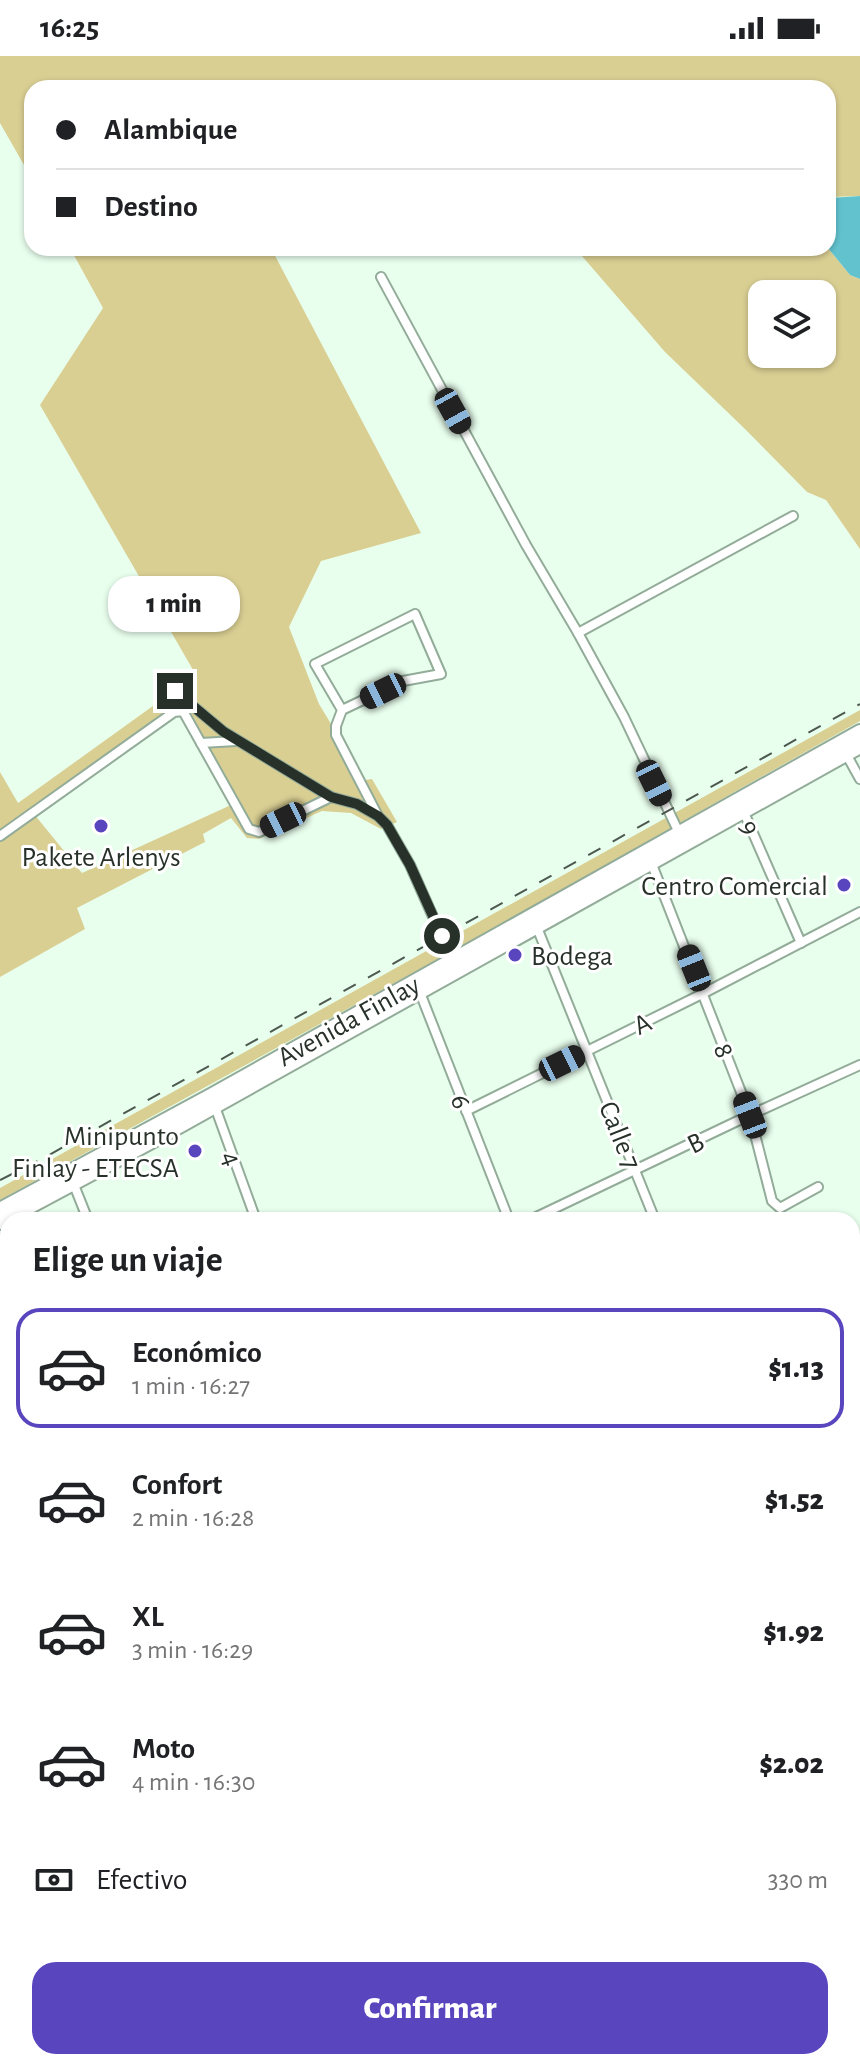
<!DOCTYPE html>
<html lang="es">
<meta charset="utf-8">
<style>
:root{--surface:#fff;--page:#f6f6f6;--text:#202124;--muted:#757577;--line:#e0e0e0;--accent:#5945bd}
body{margin:0;font-family:"Alegreya Sans",sans-serif;background:var(--page);color:var(--text);height:100vh;display:flex;flex-direction:column;font-size:30px;white-space:nowrap}
*{box-sizing:border-box;margin:0}
p{font-size:26px;color:var(--muted)}
.icon{flex:none;width:44px;height:44px;fill:none;stroke:currentColor;stroke-width:2;stroke-linecap:round;stroke-linejoin:round}
.map{position:relative;flex:1;overflow:hidden}
.panel{position:absolute;left:0px;top:1156px;width:860px;height:858px;display:flex;flex-direction:column;background:var(--surface);border-radius:24px 24px 0 0;box-shadow:0 2px 6px #0004}
.panel>*{flex:none}
.top-card{position:absolute;left:24px;top:24px;width:812px;height:176px;border-radius:24px;box-shadow:0 2px 6px #0004;display:grid;align-content:center;height:176px;padding:0 32px;background:var(--surface)}
.tools{position:absolute;left:748px;top:224px;display:grid;gap:16px}
.tools a{display:grid;place-items:center;width:88px;height:88px;border-radius:16px;background:var(--surface);box-shadow:0 2px 6px #0004;font-size:40px}
.end{position:absolute;width:36px;height:36px;margin:-18px;border:10px solid #273129;background:#fff;box-shadow:0 0 0 4px #fff}
.from{border-radius:50%}
.bubble{position:absolute;height:56px;border-radius:24px;background:var(--surface);box-shadow:0 2px 6px #0004;font-size:26px;font-weight:800;line-height:56px;text-align:center}
.car{position:absolute;width:24px;height:48px;margin:-24px -12px;border-radius:10px;box-shadow:0 0 6px 2px #0007;background:linear-gradient(#222 24%,#8ab4d8 0 40%,#222 0 76%,#8ab4d8 0 86%,#222 0)}
.top-card b{display:flex;align-items:center;gap:28px;height:76px;font-size:30px}
.top-card b+b{border-top:2px solid var(--line)}
.top-card i{width:20px;height:20px;background:var(--text)}
ul{padding:0;list-style:none}
li{display:flex;align-items:center;gap:24px;height:120px;margin:0 16px 12px;padding:0 16px;border:4px solid transparent;border-radius:24px}
li div{flex:1}
li b{display:block;font-size:30px}
li em{font-style:normal;font-weight:800}
li.current{border-color:var(--accent)}
li>.icon{width:72px;height:72px;stroke-width:1.5}
h2{padding:0 32px;font-size:36px;line-height:96px}
.pay{display:flex;align-items:center;gap:20px;height:88px;padding:0 32px;font-size:30px}
.pay p{margin-inline-start:auto}
.action{display:flex;gap:16px;margin-top:auto;padding:16px 32px}
.action a{flex:1;height:92px;border-radius:24px;background:var(--accent);color:#fff;font-size:32px;font-weight:800;line-height:92px;text-align:center}
.status{display:flex;justify-content:space-between;align-items:center;height:56px;padding:0 40px;background:var(--surface);direction:ltr}
.status svg{height:22px;fill:currentColor}
.map>svg:first-child{display:block}
.green{fill:#dacf93;fill-rule:evenodd}
.water{fill:#62c3cf}
.lines{fill:none;stroke-linecap:round;stroke-linejoin:round}
.stream{stroke:#62c3cf;stroke-width:2}
.minor-casing{stroke:#92ac99;stroke-width:12}
.trunk-casing{stroke:#92ac99;stroke-width:18}
.minor{stroke:#fff;stroke-width:8}
.trunk{stroke:#fff;stroke-width:14}
.rail{stroke:#4d5950;stroke-width:2;stroke-dasharray:14 14;stroke-linecap:butt}
.route{stroke:#273129;stroke-width:10}
.poi-dot{fill:#5945bd;stroke:#fff;stroke-width:3}
.labels{text-anchor:middle;stroke-width:6;stroke-linejoin:round;paint-order:stroke}
.street-label{font-size:28px;fill:#273129;stroke:#fff}
.poi-label{font-size:28px;fill:#273129;stroke:#fff;text-anchor:end}
</style>
<div class="status"><b>16:25</b><svg viewBox="0 0 49 12"><path d="M0 12V9h3v3zM5 12V6h3v6zM10 12V3h3v9zM15 12V0h3v12zM26 1h20v11H26zM47 4h2v5h-2z"/></svg></div>
<div class="map">
<svg width="860" height="2013" viewBox="0 0 860 2013">
<rect width="100%" height="100%" fill="#e9ffee"/>
<g class="green">
<path d="M0 0H860V140L830 141 828 146V32H32V123L0 67Z"/>
<path d="M70 192H271L421 477 321 505 289 571 319 648 365 724 372 723 397 766 381 773 351 757 322 755 259 783 247 782 231 762 203 778 205 786 77 852 85 873 0 921V716L18 747 196 619 40 349 103 252ZM179 659 231 749 82 817 34 758Z"/>
<path d="M575 192H828L850 219 860 223V493L826 444 807 436 745 373 665 296ZM762 238H822V298H762Z"/>
<path d="M860 654V665L498 870 0 1144V1132Z"/>
<path d="M8 1692V1812L0 1802V1695Z"/>
<path d="M8 1854V1901L0 1877V1861Z"/>
<path d="M860 1945V2013H578L577 2006H852V1946Z"/>
<path d="M65 2006H134L135 2013H68Z"/>
</g>
<g class="water">
<path d="M860 140V223L850 219 828 192V146L830 142Z"/>
<path d="M860 1979V2013H760L766 2006H852V1980Z"/>
</g>
<g class="lines">
<path class="stream" d="M717 2006 720 2013"/>
<defs>
<g id="minor">
<path d="M381 221 526 489 578 577 624 661 681 781"/>
<path d="M578 577 793 460"/>
<path d="M175 635 224 676 331 741 357 748 378 760 387 769 410 809 454 908"/>
<path d="M342 654 315 608 415 558 441 618 403 625 342 654 336 670V679L378 760"/>
<path d="M201 687 236 685"/>
<path d="M845 696 860 723"/>
<path d="M742 752 801 887"/>
<path d="M0 780 174 656 183 655 249 773 259 776 331 741"/>
<path d="M651 806 750 1059 772 1145 780 1152 818 1131"/>
<path d="M536 869 655 1164"/>
<path d="M419 934 509 1164"/>
<path d="M214 1048 256 1164"/>
<path d="M466 1055 704 937 860 856"/>
<path d="M72 1124 88 1164"/>
<path d="M287 1164 288 1163"/>
<path d="M530 1164 750 1059 860 1009"/>
<path d="M0 1289 8 1310"/>
<path d="M852 1434H860"/>
<path d="M852 1596 860 1593"/>
<path d="M852 1645 860 1668"/>
<path d="M0 1663 8 1660"/>
<path d="M852 1883 860 1880"/>
</g>
<g id="trunk">
<path d="M0 1154 211 1040 860 676"/>
<path d="M0 1166 159 1081 860 690"/>
</g>
</defs>
<use href="#minor" class="minor-casing"/>
<use href="#trunk" class="trunk-casing"/>
<use href="#minor" class="minor"/>
<use href="#trunk" class="trunk"/>
<path class="rail" d="M0 1124 40 1104 860 648"/>
</g>
<g class="lines">
<path class="route" d="M175 635 224 676 331 741 357 748 378 760 387 769 410 809 442 880"/>
</g>
<g class="poi-dot">
<circle cx="101" cy="770" r="8"/>
<circle cx="844" cy="829" r="8"/>
<circle cx="515" cy="899" r="8"/>
<circle cx="195" cy="1095" r="8"/>
</g>
<g class="labels">
<g class="street-label">
<text transform="translate(751 771) rotate(66)" y="10">9</text>
<text transform="translate(348 964) rotate(-29)" y="10">Avenida Finlay</text>
<text transform="translate(642 967) rotate(-26)" y="10">A</text>
<text transform="translate(725 994) rotate(69)" y="10">8</text>
<text transform="translate(462 1045) rotate(69)" y="10">6</text>
<text transform="translate(621 1079) rotate(68)" y="10">Calle 7</text>
<text transform="translate(695 1086) rotate(-26)" y="10">B</text>
<text transform="translate(233 1102) rotate(70)" y="10">4</text>
</g>
<g class="poi-label">
<text x="101" y="810" text-anchor="middle">Pakete Arlenys</text>
<text x="828" y="839">Centro Comercial</text>
<text x="531" y="909" text-anchor="start">Bodega</text>
<text x="179" y="1089">Minipunto<tspan x="179" dy="32">Finlay - ETECSA</tspan></text>
</g>
</g>
</svg>
<div class="tools">
<a><svg class="icon" aria-label="layers" viewBox="0 0 24 24"><path d="M12 4l9 5-9 5-9-5zM3 14l9 5 9-5"/></svg></a>
</div>
<i class="end from" style="left:442px;top:880px"></i>
<i class="end" style="left:175px;top:635px"></i>
<div class="bubble" style="left:108px;top:520px;width:132px">1 min</div>
<i class="car" style="left:453px;top:355px;rotate:151deg"></i>
<i class="car" style="left:383px;top:635px;rotate:244deg"></i>
<i class="car" style="left:654px;top:727px;rotate:154deg"></i>
<i class="car" style="left:283px;top:764px;rotate:244deg"></i>
<i class="car" style="left:694px;top:912px;rotate:338deg"></i>
<i class="car" style="left:562px;top:1007px;rotate:64deg"></i>
<i class="car" style="left:750px;top:1059px;rotate:339deg"></i>
<div class="top-card">
<b><i class="from"></i>Alambique</b>
<b><i></i>Destino</b>
</div>
<section class="panel">
<h2>Elige un viaje</h2>
<ul>
<li class="current"><svg class="icon" aria-label="car" viewBox="0 0 24 24"><path d="M5 17H2v-5l4-1 3-4h7l3 4 3 1v5h-3M9 17h6M6 11h13"/><circle cx="7" cy="17" r="2"/><circle cx="17" cy="17" r="2"/></svg><div><b>Económico</b><p>1 min · 16:27</p></div><em>$1.13</em></li>
<li><svg class="icon" aria-label="car" viewBox="0 0 24 24"><path d="M5 17H2v-5l4-1 3-4h7l3 4 3 1v5h-3M9 17h6M6 11h13"/><circle cx="7" cy="17" r="2"/><circle cx="17" cy="17" r="2"/></svg><div><b>Confort</b><p>2 min · 16:28</p></div><em>$1.52</em></li>
<li><svg class="icon" aria-label="car" viewBox="0 0 24 24"><path d="M5 17H2v-5l4-1 3-4h7l3 4 3 1v5h-3M9 17h6M6 11h13"/><circle cx="7" cy="17" r="2"/><circle cx="17" cy="17" r="2"/></svg><div><b>XL</b><p>3 min · 16:29</p></div><em>$1.92</em></li>
<li><svg class="icon" aria-label="car" viewBox="0 0 24 24"><path d="M5 17H2v-5l4-1 3-4h7l3 4 3 1v5h-3M9 17h6M6 11h13"/><circle cx="7" cy="17" r="2"/><circle cx="17" cy="17" r="2"/></svg><div><b>Moto</b><p>4 min · 16:30</p></div><em>$2.02</em></li>
</ul>
<div class="pay"><svg class="icon" aria-label="cash" viewBox="0 0 24 24"><path d="M3 7h18v10H3z"/><circle cx="12" cy="12" r="2"/></svg>Efectivo<p>330 m</p></div>
<div class="action"><a>Confirmar</a></div>
</section>
</div>
